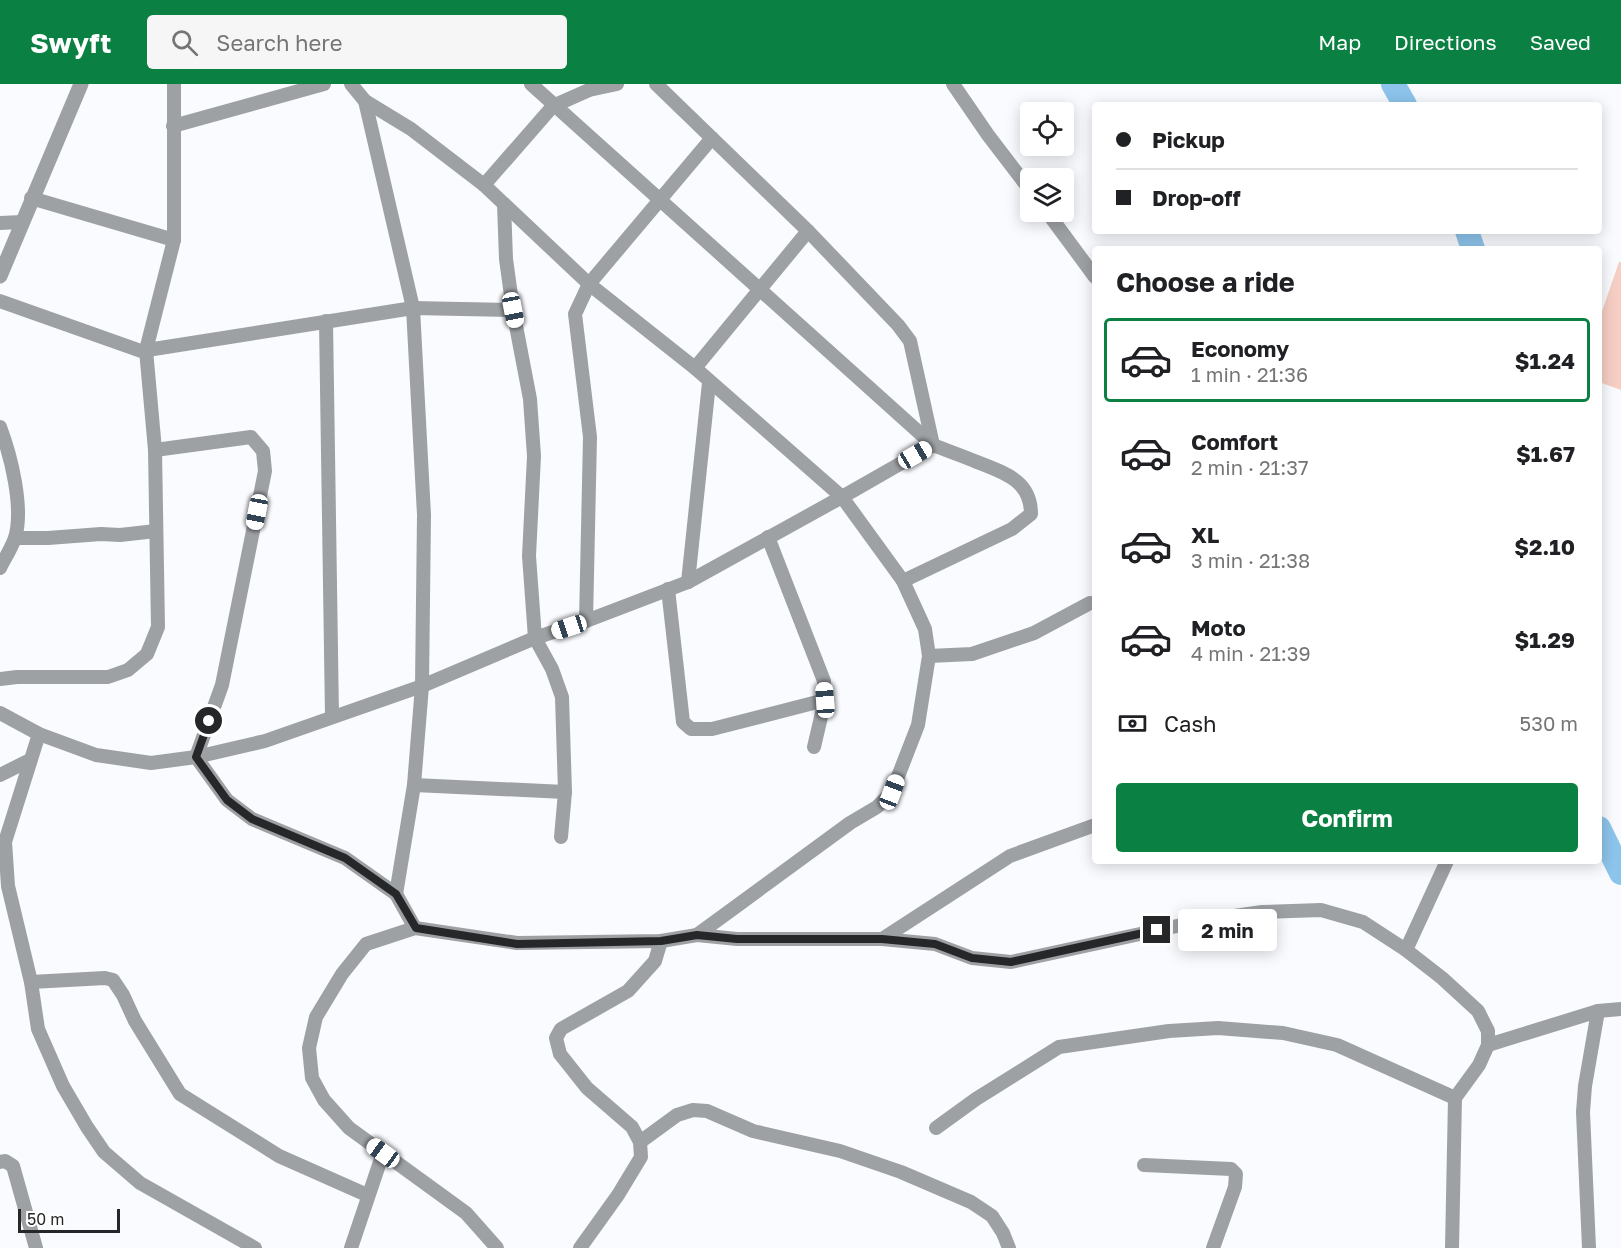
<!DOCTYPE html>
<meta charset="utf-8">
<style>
:root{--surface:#fff;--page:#f6f6f6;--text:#202124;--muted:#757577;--line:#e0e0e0;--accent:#0b8043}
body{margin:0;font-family:"Golos Text",sans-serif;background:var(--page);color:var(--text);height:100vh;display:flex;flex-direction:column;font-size:22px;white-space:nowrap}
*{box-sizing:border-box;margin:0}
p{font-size:20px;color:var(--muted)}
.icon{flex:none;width:33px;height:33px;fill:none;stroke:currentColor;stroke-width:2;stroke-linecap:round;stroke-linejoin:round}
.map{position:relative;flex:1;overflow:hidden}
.side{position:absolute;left:1092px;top:162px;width:510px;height:618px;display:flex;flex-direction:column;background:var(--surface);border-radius:6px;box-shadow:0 3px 15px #0003}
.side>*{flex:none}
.banner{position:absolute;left:1092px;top:18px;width:510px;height:132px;border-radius:6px;box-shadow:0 3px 15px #0003;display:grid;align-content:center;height:132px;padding:0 24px;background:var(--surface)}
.fabs{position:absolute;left:1020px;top:18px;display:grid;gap:12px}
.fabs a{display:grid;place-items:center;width:54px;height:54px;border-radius:6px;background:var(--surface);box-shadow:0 3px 15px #0003;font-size:30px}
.scale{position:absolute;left:18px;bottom:15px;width:102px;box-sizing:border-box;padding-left:6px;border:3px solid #262729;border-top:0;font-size:16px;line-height:21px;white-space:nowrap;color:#262729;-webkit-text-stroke:4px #fff;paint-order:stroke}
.end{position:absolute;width:27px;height:27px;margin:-14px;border:8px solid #262729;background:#fff;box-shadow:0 0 0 3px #fff}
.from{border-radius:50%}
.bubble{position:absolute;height:42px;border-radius:6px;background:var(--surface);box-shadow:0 3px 15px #0003;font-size:20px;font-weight:700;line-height:42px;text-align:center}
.car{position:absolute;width:18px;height:36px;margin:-18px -9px;border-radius:8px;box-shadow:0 0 4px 2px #0007;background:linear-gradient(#fff 24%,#345 0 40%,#fff 0 76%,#345 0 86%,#fff 0)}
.banner b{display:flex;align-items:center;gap:21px;height:57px;font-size:22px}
.banner b+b{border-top:2px solid var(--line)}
.banner i{width:15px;height:15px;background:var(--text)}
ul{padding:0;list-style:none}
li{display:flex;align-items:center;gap:18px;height:84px;margin:0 12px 9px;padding:0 12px;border:3px solid transparent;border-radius:6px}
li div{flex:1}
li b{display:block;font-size:22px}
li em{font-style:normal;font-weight:700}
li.selected{border-color:var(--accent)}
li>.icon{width:54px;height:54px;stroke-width:1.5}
h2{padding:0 24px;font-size:27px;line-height:72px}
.pay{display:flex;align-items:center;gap:15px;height:66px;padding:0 24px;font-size:22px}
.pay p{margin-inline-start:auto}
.primary-button{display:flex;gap:12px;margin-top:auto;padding:12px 24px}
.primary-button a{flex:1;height:69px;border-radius:6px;background:var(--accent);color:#fff;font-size:24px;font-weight:700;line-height:69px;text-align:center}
header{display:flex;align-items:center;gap:36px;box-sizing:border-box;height:84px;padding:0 30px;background:var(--accent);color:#fff}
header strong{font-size:28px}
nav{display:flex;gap:33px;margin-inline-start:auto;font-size:21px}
.search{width:420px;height:54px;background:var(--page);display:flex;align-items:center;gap:15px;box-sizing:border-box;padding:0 21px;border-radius:6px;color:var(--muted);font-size:22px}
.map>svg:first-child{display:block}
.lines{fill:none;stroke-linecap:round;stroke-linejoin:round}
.river{stroke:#8dc4eb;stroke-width:24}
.building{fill:#f6cec4}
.minor{stroke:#9ea1a4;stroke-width:14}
.tertiary{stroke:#9ea1a4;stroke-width:15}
.route{stroke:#262729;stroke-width:8}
</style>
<header>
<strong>Swyft</strong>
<div class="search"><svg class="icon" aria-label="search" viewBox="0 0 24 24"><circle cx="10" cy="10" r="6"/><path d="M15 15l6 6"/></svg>Search here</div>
<nav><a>Map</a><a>Directions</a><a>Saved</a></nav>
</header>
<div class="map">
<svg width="1621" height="1164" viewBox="0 0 1621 1164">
<rect width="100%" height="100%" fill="#fafbfe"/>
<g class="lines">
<g class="river">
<path d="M1393 0 1405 21"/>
<path d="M1467 147 1473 165"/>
<path d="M1599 744 1621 789"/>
</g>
</g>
<path class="building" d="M1619 178H1621V306L1599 298V236Z"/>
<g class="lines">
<g class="minor">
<path d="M351 0 365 17 411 45 484 101 589 200 695 284 842 413 903 497 925 545 929 572 918 641 892 708 877 723 850 739 697 851"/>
<path d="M531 0 933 361C948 367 963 372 977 378 1004 389 1031 396 1031 430L1012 445 903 497"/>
<path d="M656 0 808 147 898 241 910 257 933 361"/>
<path d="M953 0 988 51 1030 106"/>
<path d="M365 17 413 224 424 431 422 602 414 701 396 810"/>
<path d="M173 42 324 0"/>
<path d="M484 101 553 22 589 6 617 0"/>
<path d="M31 114 174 156"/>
<path d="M504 120 506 175 513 226 530 315 534 372 529 472 535 554 552 585 562 613 565 708 561 753"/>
<path d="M1047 128 1095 193"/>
<path d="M0 139 22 138"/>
<path d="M0 217 141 267 413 224 513 226"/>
<path d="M326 237 332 632"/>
<path d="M695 284 808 147"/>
<path d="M0 343C11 372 24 424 15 454 11 465 5 474 0 484"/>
<path d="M155 366 251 353 263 367 265 387 222 601 196 673 227 716 252 735 345 774 396 810 415 844"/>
<path d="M768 453 824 597 825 616 814 663"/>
<path d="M15 454H48L101 450 120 451 156 447"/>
<path d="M688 498 709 299"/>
<path d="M668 505 683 638 691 645H712L825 616"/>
<path d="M586 537 590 353 575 230 589 200 712 54"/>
<path d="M929 572 972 570 1034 549 1090 519"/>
<path d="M0 595 17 593H108L128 586 147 570 158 543 155 366 146 266 174 156V0"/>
<path d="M0 629 39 650 96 671 151 679 196 673 265 657 422 602 535 554 586 537 688 498 842 413 933 361"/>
<path d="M39 650 5 758 8 802 31 898 38 945 63 1002 87 1043 104 1068 140 1099 255 1164"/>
<path d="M0 691 30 676"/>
<path d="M414 701 565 708"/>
<path d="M882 855 1010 772 1095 741"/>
<path d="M1406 866 1447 777"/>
<path d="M31 898 105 894 113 896 123 911 135 937 180 1010 279 1072 367 1111"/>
<path d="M1488 961 1598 927 1621 925"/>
<path d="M936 1044 976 1015 1059 963 1169 947 1218 944 1283 949 1337 961 1455 1014"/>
<path d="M640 1058 677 1031 693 1026 707 1027 753 1047 840 1067 901 1088 971 1118 992 1132 1003 1149 1009 1164"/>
<path d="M0 1078 5 1077 13 1082 36 1164"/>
<path d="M1144 1081 1231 1085 1236 1090 1235 1103 1213 1164"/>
<path d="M351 1164 383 1069"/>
<path d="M497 1164 466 1129 349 1044 324 1016 312 994 309 964 316 933 342 890 366 860 415 844 517 859 661 857 697 851 737 855H882L935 860 972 874 1011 878 1200 837 1262 828 1321 826 1363 838 1406 866 1442 894 1478 927 1488 947V961L1479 981 1455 1014 1452 1164"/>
<path d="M580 1164 618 1111 641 1073 640 1058 632 1043 587 1004 560 970 556 954 561 945 628 907 655 877 661 857"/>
<path d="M1589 1164 1583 1028 1585 1002 1598 927"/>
</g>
<path class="tertiary" d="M0 192 81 0"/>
</g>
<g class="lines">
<path class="route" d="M209 637 196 673 227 716 252 735 345 774 396 810 416 844 517 860 661 857 697 851 737 855H882L935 860 972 874 1011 878 1157 846"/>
</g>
</svg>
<div class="fabs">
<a><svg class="icon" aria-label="locate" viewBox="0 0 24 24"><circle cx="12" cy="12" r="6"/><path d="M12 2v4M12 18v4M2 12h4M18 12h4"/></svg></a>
<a><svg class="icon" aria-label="layers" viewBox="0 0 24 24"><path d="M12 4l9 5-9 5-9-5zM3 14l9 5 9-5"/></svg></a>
</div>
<div class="scale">50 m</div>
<i class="end from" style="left:209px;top:637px"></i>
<i class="end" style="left:1157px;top:846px"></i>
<div class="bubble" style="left:1178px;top:825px;width:99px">2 min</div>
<i class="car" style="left:513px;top:226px;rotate:169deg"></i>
<i class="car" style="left:915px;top:371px;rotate:60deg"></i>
<i class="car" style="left:257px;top:428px;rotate:191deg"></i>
<i class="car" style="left:569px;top:543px;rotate:252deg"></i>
<i class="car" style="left:825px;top:616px;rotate:356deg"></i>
<i class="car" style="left:892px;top:708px;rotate:21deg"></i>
<i class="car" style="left:383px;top:1069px;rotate:306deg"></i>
<div class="banner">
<b><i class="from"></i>Pickup</b>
<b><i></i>Drop-off</b>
</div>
<section class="side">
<h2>Choose a ride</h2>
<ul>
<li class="selected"><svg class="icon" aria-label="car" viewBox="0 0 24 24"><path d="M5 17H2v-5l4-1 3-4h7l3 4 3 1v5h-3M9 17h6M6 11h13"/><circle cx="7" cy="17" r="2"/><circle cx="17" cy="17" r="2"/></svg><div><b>Economy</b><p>1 min · 21:36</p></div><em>$1.24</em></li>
<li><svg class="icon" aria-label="car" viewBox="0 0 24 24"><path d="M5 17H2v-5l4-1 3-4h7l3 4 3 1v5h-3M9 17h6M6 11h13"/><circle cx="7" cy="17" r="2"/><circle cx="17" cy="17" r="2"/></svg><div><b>Comfort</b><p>2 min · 21:37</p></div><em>$1.67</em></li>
<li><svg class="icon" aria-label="car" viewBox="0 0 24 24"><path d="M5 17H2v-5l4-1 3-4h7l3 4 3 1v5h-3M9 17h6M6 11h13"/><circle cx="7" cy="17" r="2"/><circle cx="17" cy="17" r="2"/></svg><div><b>XL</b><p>3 min · 21:38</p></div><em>$2.10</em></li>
<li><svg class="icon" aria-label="car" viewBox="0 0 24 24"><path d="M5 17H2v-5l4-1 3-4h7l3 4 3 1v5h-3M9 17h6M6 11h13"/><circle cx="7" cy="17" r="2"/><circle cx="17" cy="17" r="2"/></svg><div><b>Moto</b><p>4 min · 21:39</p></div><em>$1.29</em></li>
</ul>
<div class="pay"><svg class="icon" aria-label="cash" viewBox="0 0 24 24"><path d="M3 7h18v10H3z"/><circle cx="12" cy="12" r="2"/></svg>Cash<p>530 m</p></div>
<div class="primary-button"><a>Confirm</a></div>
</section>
</div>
